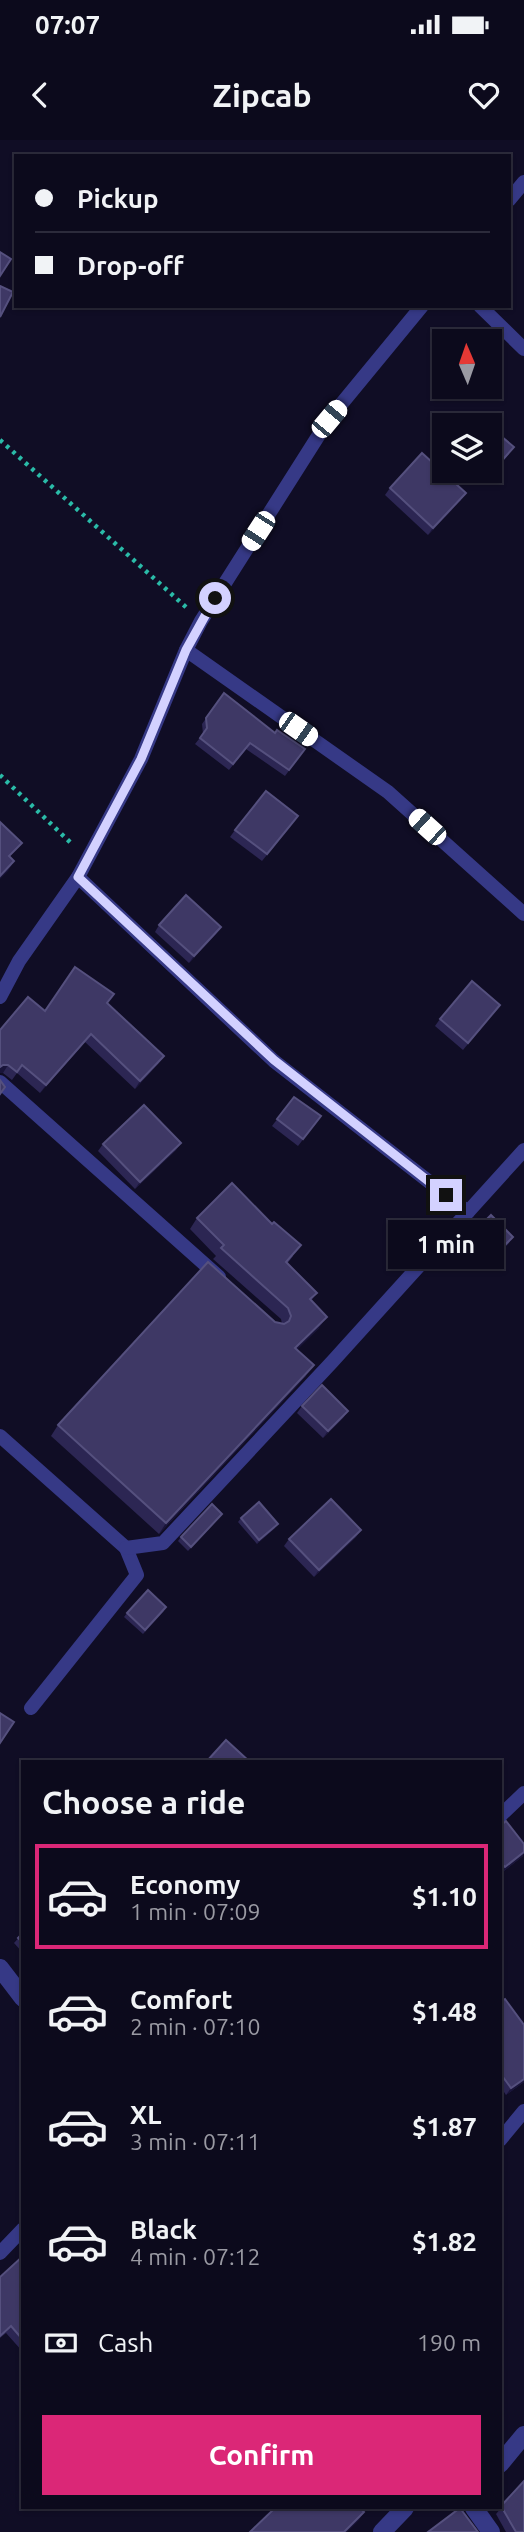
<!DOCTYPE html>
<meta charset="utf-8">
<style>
:root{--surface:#0c0a1c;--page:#1a1829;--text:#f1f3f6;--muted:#9a9aa3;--line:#2c2b3b;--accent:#db2777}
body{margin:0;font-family:Ubuntu,sans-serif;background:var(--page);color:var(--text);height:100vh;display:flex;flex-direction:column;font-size:26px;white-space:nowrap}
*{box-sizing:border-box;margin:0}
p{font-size:23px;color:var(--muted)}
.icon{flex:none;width:38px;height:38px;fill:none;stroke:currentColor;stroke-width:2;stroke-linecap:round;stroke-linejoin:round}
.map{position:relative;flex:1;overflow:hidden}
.panel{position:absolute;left:21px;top:1620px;width:481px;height:749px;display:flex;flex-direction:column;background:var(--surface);border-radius:0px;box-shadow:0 2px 5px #0004,0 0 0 2px var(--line)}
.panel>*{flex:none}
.hud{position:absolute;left:14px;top:14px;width:497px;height:154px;border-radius:0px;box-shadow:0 2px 5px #0004,0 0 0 2px var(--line);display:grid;align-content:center;height:154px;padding:0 21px;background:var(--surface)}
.needle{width:46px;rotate:358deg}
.tools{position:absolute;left:432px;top:189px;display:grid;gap:14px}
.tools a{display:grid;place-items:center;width:70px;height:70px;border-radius:0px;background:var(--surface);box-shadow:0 2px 5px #0004,0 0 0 2px var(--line);font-size:35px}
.end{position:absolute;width:32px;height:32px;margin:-16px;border:9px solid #d3d1ff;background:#111;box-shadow:0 0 0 4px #111}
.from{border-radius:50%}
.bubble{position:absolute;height:49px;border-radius:0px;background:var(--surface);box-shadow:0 2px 5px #0004,0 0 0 2px var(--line);font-size:23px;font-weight:700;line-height:49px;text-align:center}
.car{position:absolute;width:21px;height:42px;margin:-21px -10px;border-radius:9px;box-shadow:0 0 5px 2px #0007;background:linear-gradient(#fff 24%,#345 0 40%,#fff 0 76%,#345 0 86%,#fff 0)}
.hud b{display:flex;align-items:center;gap:24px;height:66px;font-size:26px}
.hud b+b{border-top:2px solid var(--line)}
.hud i{width:18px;height:18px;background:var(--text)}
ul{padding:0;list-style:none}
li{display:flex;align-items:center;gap:21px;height:105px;margin:0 14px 10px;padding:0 7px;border:4px solid transparent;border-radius:0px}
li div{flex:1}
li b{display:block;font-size:26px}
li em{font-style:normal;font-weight:700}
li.on{border-color:var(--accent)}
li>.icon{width:63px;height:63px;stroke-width:1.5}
h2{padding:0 21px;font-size:32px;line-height:84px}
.pay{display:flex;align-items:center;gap:18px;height:77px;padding:0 21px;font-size:26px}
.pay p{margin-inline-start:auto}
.primary-button{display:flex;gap:14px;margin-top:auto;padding:14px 21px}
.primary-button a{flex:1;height:80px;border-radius:0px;background:var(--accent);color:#fff;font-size:28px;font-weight:700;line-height:80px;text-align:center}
.status{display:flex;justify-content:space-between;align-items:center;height:49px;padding:0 35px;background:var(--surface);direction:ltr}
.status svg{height:19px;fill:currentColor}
header{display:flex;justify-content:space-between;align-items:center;height:91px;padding:0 21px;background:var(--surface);font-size:32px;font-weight:700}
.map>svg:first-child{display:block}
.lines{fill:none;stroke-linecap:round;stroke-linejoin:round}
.path{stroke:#2abba8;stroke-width:4.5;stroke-dasharray:3.5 5;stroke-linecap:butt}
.service{stroke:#363986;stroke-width:14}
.minor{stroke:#363986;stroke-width:18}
.wall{fill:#2c2653}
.shaded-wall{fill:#191439}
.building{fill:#3e3865;stroke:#55507e;stroke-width:2}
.route{stroke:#d3d1ff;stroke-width:9}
</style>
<div class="status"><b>07:07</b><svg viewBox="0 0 49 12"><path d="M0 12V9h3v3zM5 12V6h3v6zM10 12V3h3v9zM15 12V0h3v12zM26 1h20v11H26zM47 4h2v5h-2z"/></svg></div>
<header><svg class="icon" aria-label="back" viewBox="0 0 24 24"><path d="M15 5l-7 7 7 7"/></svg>Zipcab<svg class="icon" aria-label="heart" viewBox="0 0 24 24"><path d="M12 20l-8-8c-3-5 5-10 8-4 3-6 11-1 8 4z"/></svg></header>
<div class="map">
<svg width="524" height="2392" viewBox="0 0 524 2392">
<rect width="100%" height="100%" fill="#100d25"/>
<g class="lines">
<g class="path">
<path d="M0 300 187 468"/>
<path d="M0 635 73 705"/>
</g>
<g class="service">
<path d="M509 60 524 42"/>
<path d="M480 166 524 209"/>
<path d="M186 510 388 652 524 774"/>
<path d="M78 737 274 921 468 1072"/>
<path d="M0 857 19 821 78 737 141 619 186 510 201 481 329 279 422 166"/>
<path d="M0 942 219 1137"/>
<path d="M0 1296 126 1408 137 1435 31 1568"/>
<path d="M126 1408 163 1403 332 1222 524 1010"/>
<path d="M500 1676 524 1653"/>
<path d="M500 2000 524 1971"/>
<path d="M0 2113 23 2089"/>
</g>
<g class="minor">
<path d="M0 1828 23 1858"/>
<path d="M500 2324 524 2295"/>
<path d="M474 2368 491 2392"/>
<path d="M382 2392 405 2368"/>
</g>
</g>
<g class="wall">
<path d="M490 287 509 314 494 331 490 328Z"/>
<path d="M390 348 461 360 428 395 385 355Z"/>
<path d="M224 553 275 593 305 609 285 636 246 609 229 630 195 604 203 594 202 584Z"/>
<path d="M293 683 262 721 230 697 235 690Z"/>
<path d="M159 785 221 787 216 794 189 823 155 792Z"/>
<path d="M107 863 164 916 158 924 135 949 85 902 40 953 17 933 12 940 3 933H0V890L45 871Z"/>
<path d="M500 865 463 910 435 886 440 879Z"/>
<path d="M294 957 321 976 298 1006 272 986Z"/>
<path d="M181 1003 176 1010 135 1049 98 1011 103 1004Z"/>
<path d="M197 1078 293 1116 287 1124 317 1153 311 1161 319 1188 297 1209 306 1236 159 1394 51 1296 58 1285 275 1182 282 1184 281 1179 213 1119 216 1116 190 1089Z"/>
<path d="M513 1097 508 1104 482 1130 460 1108 465 1101Z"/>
<path d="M302 1266 348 1271 343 1278 323 1298 297 1273Z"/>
<path d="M222 1374 188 1411 178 1401 181 1397Z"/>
<path d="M241 1378 275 1388 257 1404 238 1382Z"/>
<path d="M361 1390 356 1397 314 1437 284 1406 289 1399Z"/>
<path d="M164 1471 143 1494 124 1477 127 1473Z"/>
<path d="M500 1686 523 1716 500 1734Z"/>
<path d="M23 1793V1813L14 1803Z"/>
<path d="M500 1862 524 1942 506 1955 500 1946Z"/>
<path d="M23 2116V2212L6 2193 0 2198V2137Z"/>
<path d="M524 2341V2392H506L496 2374Z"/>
</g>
<g class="shaded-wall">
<path d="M466 353 461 360 428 395 433 388Z"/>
<path d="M14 721 8 731 0 739V736Z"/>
<path d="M221 787 216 794 189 823 194 816Z"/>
<path d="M91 894 85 902 40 953 46 945Z"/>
<path d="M164 916 158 924 135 949 140 941Z"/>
<path d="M3 925H8L3 933H0V927Z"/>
<path d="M181 1003 176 1010 135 1049 140 1042Z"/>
<path d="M513 1097 508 1104 482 1130 487 1123Z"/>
<path d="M327 1177 319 1188 288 1219 295 1208Z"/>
<path d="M314 1225 306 1236 159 1394 166 1383Z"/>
<path d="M348 1271 343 1278 323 1298 328 1291Z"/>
<path d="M278 1384 275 1388 257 1404 259 1400Z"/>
<path d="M361 1390 356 1397 314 1437 319 1430Z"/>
<path d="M524 1712 523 1716 500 1734 505 1727Z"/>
<path d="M524 1939V1942L506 1955 511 1948Z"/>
<path d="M364 2372 359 2380 347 2392H344Z"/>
</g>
<g class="building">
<path d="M0 112 11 119 0 136Z"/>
<path d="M0 146 13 152 0 177Z"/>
<path d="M490 287 514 307 499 324 490 316Z"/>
<path d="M422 313 466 353 433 388 390 348Z"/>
<path d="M224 553 275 593 277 590 305 609 289 630 250 603 233 624 200 598 207 588 206 578Z"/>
<path d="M266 651 298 676 267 714 235 690Z"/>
<path d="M0 682 22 703 9 716 14 721 0 736Z"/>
<path d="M186 755 221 787 194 816 159 785Z"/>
<path d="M75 827 114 854 107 863 164 916 140 941 91 894 46 945 22 925 17 932 8 925H3L0 927V890L28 857 45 871Z"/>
<path d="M472 841 500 865 468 903 440 879Z"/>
<path d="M0 940 5 947 0 954Z"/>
<path d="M294 957 321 976 303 999 277 979Z"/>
<path d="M144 965 181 1003 140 1042 103 1004Z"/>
<path d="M232 1043 272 1084 274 1082 301 1105 286 1122 317 1153 310 1159 327 1177 295 1208 314 1225 166 1383 58 1285 208 1122 275 1182 284 1184 289 1181 291 1176 288 1168 221 1108 224 1105 197 1078Z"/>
<path d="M491 1075 513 1097 487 1123 465 1101Z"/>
<path d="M322 1245 348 1271 328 1291 302 1266Z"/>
<path d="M331 1359 361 1390 319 1430 289 1399Z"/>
<path d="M259 1362 278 1384 259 1400 241 1378Z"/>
<path d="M212 1364 222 1374 191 1407 181 1397Z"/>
<path d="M148 1450 166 1467 145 1490 127 1473Z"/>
<path d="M0 1573 14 1582 0 1603Z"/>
<path d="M226 1600 250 1622H208L207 1621Z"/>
<path d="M506 1681 524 1704V1712L505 1727 500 1722V1686Z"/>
<path d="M23 1793V1803L18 1798Z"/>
<path d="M505 1859 524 1885V1939L511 1948 500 1933V1862Z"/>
<path d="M23 2116V2200L11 2186 0 2196V2137Z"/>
<path d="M524 2341V2392H516L501 2366Z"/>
<path d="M275 2368H360L364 2372 344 2392H250Z"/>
<path d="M460 2368 478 2392H428Z"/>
</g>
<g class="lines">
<path class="route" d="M215 458 186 510 141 619 78 737 274 920 446 1055"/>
</g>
</svg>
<div class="tools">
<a><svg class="needle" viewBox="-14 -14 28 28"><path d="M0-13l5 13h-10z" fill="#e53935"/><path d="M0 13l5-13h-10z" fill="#9a9aa3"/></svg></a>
<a><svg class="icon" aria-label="layers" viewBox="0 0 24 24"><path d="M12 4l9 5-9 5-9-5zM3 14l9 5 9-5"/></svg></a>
</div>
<i class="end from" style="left:215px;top:458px"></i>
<i class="end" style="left:446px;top:1055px"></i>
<div class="bubble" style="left:388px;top:1080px;width:116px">1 min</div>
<i class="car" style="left:329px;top:279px;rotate:40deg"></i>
<i class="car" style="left:258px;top:391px;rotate:213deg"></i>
<i class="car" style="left:298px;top:589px;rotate:125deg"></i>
<i class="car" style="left:427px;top:687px;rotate:312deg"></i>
<div class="hud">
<b><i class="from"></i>Pickup</b>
<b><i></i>Drop-off</b>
</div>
<section class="panel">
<h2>Choose a ride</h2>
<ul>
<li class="on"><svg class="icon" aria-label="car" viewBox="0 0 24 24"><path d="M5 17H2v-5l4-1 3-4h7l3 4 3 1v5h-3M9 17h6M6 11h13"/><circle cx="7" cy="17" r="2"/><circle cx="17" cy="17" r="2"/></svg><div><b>Economy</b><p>1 min · 07:09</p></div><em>$1.10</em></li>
<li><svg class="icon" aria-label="car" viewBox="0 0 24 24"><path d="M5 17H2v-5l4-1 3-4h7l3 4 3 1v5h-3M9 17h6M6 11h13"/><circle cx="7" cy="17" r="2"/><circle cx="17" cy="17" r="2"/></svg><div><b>Comfort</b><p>2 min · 07:10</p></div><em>$1.48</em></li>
<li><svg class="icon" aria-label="car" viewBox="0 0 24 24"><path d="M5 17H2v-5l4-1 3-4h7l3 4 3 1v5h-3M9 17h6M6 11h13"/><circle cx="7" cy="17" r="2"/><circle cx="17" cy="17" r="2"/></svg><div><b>XL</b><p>3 min · 07:11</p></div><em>$1.87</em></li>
<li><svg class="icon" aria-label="car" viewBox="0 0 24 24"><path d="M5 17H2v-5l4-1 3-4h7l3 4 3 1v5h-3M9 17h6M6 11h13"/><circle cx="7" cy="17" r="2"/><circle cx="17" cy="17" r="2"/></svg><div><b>Black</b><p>4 min · 07:12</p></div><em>$1.82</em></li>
</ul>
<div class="pay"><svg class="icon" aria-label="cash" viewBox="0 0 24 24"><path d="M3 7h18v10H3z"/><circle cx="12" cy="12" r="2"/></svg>Cash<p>190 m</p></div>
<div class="primary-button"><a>Confirm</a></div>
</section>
</div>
